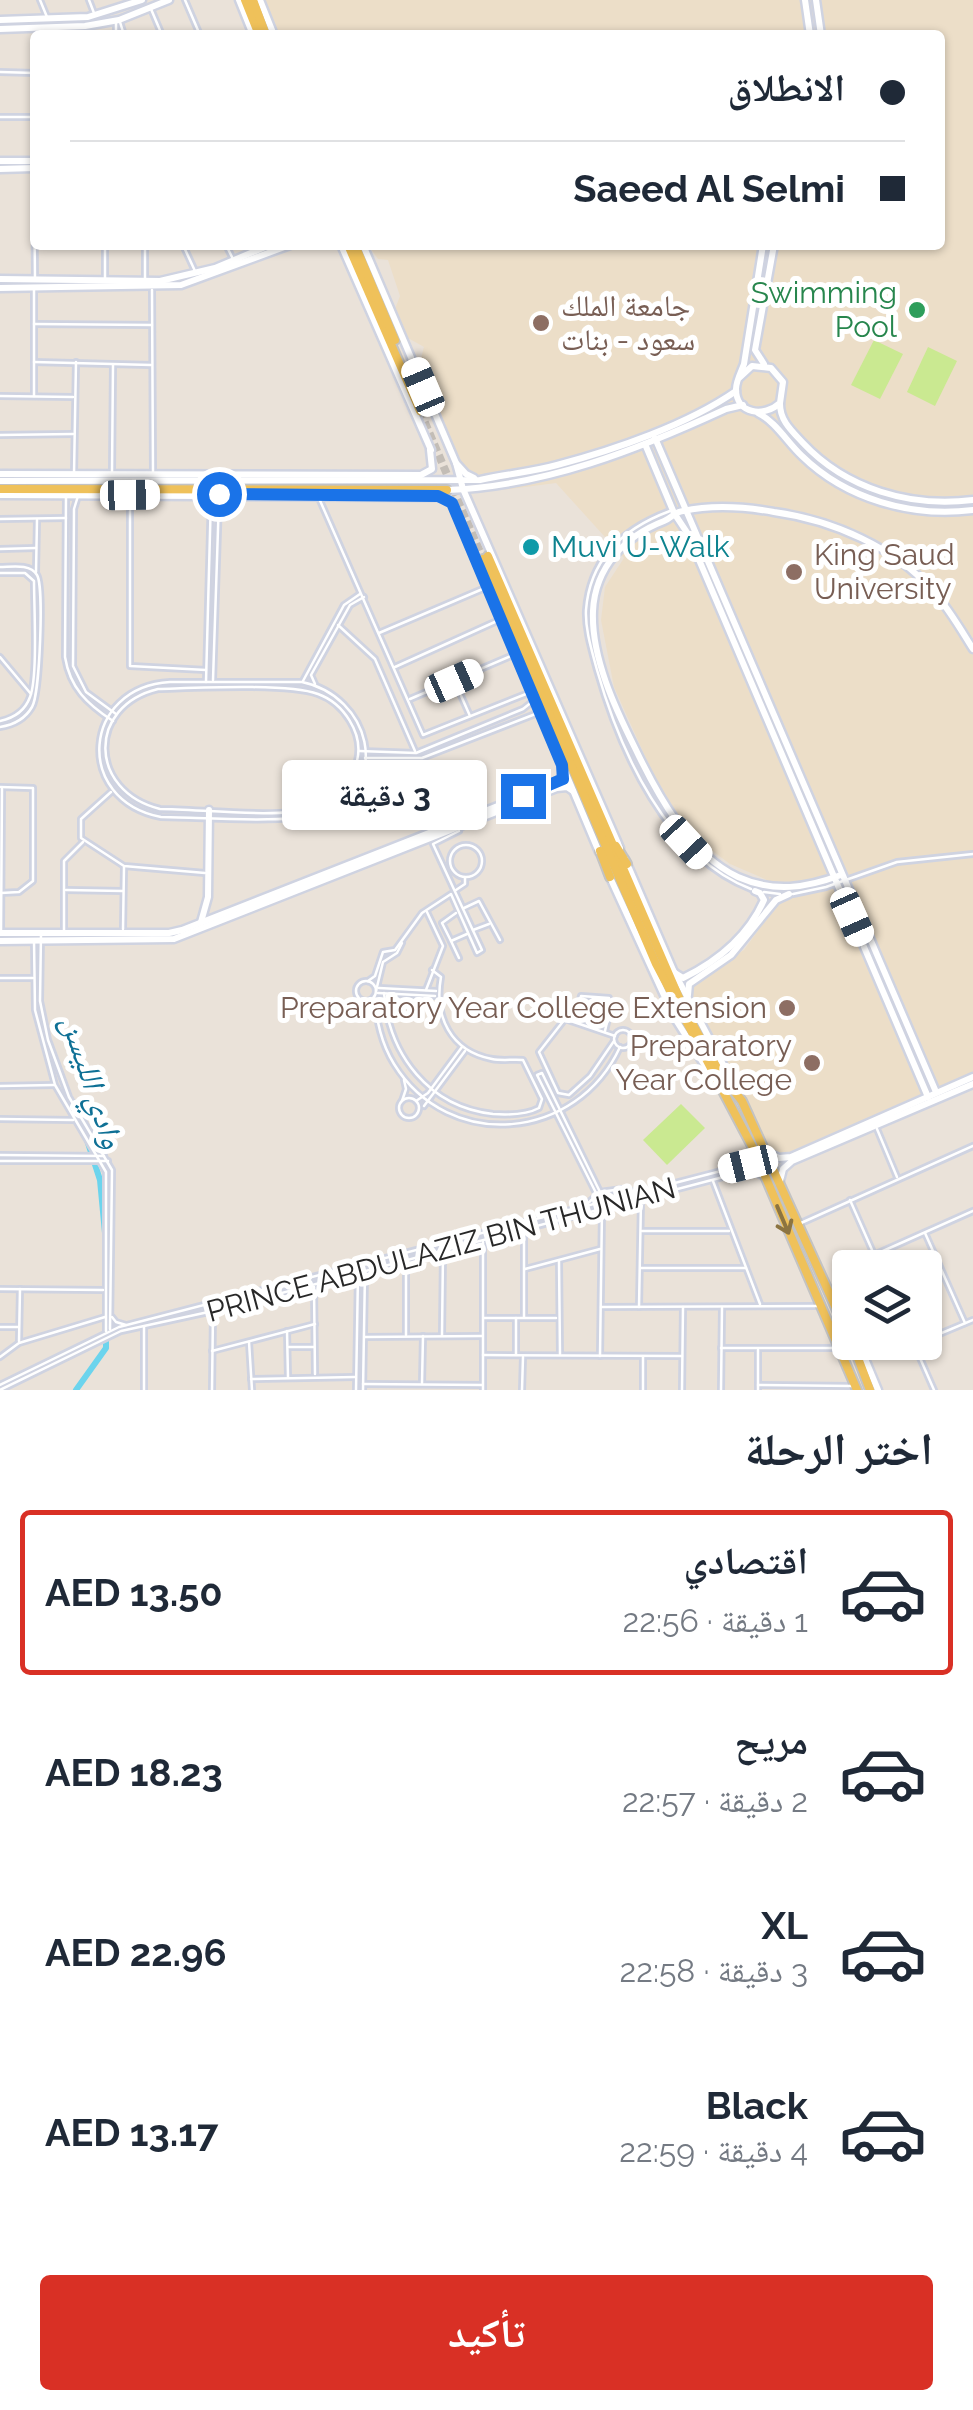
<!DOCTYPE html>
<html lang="ar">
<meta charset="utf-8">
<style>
:root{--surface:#fff;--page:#f2f2f3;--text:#1f2937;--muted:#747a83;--line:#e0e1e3;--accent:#d93025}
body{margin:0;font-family:Raleway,"Noto Naskh Arabic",sans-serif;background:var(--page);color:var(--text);direction:rtl;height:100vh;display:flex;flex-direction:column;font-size:38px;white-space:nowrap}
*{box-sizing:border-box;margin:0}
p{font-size:32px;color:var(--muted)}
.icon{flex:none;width:55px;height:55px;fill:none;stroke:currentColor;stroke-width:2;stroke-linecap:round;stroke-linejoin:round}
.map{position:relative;height:1390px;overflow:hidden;direction:ltr}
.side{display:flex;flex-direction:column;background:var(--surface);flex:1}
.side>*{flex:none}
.top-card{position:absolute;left:30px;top:30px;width:915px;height:220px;border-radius:10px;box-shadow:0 2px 8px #0004;direction:rtl;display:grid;align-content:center;height:220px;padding:0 40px;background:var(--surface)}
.buttons{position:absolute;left:832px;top:1250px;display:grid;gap:20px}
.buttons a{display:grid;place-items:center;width:110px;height:110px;border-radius:10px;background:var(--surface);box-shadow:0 2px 8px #0004;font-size:50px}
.end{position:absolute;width:45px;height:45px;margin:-22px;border:12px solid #1a73e8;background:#fff;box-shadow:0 0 0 5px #fff}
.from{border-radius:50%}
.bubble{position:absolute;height:70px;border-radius:10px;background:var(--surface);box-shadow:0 2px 8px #0004;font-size:32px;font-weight:700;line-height:70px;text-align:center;direction:rtl}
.car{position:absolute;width:30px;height:60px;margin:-30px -15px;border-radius:12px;box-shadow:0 0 8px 2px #0007;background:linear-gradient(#fff 24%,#345 0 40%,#fff 0 76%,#345 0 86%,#fff 0)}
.top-card b{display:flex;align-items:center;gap:35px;height:95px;font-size:38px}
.top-card b+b{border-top:2px solid var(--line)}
.top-card i{width:25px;height:25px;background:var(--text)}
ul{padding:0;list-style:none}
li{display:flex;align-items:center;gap:30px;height:165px;margin:0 20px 15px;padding:0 20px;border:5px solid transparent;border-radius:10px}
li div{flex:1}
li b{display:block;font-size:38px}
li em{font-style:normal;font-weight:700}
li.current{border-color:var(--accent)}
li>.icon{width:90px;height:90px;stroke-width:1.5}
h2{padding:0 40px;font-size:45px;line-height:120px}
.cta{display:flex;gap:20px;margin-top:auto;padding:20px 40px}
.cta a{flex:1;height:115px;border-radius:10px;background:var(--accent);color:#fff;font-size:40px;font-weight:700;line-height:115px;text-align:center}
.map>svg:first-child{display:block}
.education{fill:#ecdec8}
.pitch{fill:#cae991}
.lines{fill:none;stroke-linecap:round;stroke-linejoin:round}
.river{stroke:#6cd4ed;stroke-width:6}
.primary-tunnel{stroke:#c3bdb6;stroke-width:8;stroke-dasharray:8 4;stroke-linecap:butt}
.street-casing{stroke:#cfd3e1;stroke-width:8}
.secondary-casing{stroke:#cfd3e1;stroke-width:11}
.primary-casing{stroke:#c3c3c3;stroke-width:12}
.street{stroke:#fff;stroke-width:2.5}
.secondary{stroke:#fff;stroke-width:6}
.primary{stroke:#efc15a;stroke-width:8}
.oneway{stroke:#8c7441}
.route{stroke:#1a73e8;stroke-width:12}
.leisure-dot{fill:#2e9e5b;stroke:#fff;stroke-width:4}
.education-dot{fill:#8d6e63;stroke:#fff;stroke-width:4}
.culture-dot{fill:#0f9aa8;stroke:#fff;stroke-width:4}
.labels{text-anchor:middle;stroke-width:10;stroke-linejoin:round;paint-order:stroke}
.leisure-label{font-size:30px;fill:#27864d;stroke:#fff;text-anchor:end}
.education-label{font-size:30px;fill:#785e54;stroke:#fff;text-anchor:start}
.culture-label{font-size:30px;fill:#0d838f;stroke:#fff;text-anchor:start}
.street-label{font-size:30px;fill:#282828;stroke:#fff}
.water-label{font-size:32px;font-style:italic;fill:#0e7095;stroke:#fff}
</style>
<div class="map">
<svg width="973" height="1390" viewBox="0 0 973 1390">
<rect width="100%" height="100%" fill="#eae2d9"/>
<path class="education" d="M265 0H973V1076L769 1167 731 1093 703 1050 680 988 744 950 775 907 779 890 765 879 730 864 699 841 662 794 614 687 601 620 605 587 624 558 556 483 502 490 495 487 493 477 474 476 463 467 422 370 420 362 424 347 408 338 395 309 400 296 388 260 378 259 368 245H940V35H278Z"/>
<g class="pitch">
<path d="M874 340 903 354 880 399 851 385Z"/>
<path d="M928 347 957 361 935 406 907 392Z"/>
<path d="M681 1104 705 1128 667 1165 643 1140Z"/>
</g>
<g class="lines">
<g class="river">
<path d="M37 958 41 1010"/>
<path d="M79 1115 100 1180 105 1233"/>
<path d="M76 1390 106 1348V1326"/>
</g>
<path class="primary-tunnel" d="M420 411 483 559"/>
<defs>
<g id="street">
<path d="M40 0 47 17"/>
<path d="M89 0 94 13"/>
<path d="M185 0 200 35"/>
<path d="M151 9 162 35"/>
<path d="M120 22 124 35"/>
<path d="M116 35V22"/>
<path d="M0 72 35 73"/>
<path d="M0 117H35"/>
<path d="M34 172 35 279"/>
<path d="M145 245V279"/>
<path d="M183 245 195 271"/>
<path d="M226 245 232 257"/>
<path d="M105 278V245"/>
<path d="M34 289V396"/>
<path d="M152 290 153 472"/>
<path d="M34 324 152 325"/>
<path d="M34 362 151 365"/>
<path d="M0 396 73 397"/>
<path d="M0 435 73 434"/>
<path d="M112 472 113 365"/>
<path d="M74 474 76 362"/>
<path d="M66 496 65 657C70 688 87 704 113 721"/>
<path d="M78 496 74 509 73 666 86 692 116 714"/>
<path d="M130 496V666L206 670"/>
<path d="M318 496 423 735 531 692"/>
<path d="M670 511C624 528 590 558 586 610 585 630 592 651 597 670 620 751 667 857 751 889"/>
<path d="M0 519 66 518"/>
<path d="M0 549 36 548"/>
<path d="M0 567C11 567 30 563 37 575 44 586 40 694 32 707 25 719 13 725 0 727"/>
<path d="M36 572 37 520"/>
<path d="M0 573H25L34 581C34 606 38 677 30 697 25 711 14 718 0 721"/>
<path d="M338 625 375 659 415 751"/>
<path d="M379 633 485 588"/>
<path d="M0 657 31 694"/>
<path d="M395 667 497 621"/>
<path d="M213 680 219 499"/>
<path d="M303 681 344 605 360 594"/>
<path d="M170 682H302C370 696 393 784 324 812 294 825 198 817 161 817 73 800 82 687 170 682Z"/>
<path d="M206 682 211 496"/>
<path d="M455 682 470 716"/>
<path d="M315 684 311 675 350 605 364 597"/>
<path d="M158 689C195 688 287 683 318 694 343 703 364 733 357 761 352 783 335 802 313 808 278 819 200 809 160 809 88 791 87 706 158 689Z"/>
<path d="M410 699 513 655"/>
<path d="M359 751 416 753 523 709 533 701"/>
<path d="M365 758H422L538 713"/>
<path d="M0 787 33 788V881L19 892 1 893"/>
<path d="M111 792 81 819V838L124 866 205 873"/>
<circle cx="466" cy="861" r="16"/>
<path d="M66 890 123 891"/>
<path d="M456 890 465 884V878"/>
<path d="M764 892 780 894"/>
<path d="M793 894 826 887 897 862 973 854"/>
<path d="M464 908 479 901 500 940"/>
<path d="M123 929 124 867"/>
<path d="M473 930 489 924"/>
<path d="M1 931 2 789"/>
<path d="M64 931V861L83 842"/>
<path d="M41 934 40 1001 48 1040 69 1097 112 1170 110 1329"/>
<path d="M34 940 35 1010 55 1085 106 1172V1331"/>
<path d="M451 941 442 923 456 913"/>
<path d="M459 958 451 941 467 934"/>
<path d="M0 978H33"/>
<path d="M368 981 375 976 383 952 395 950 422 913 451 894 477 953 482 950 433 844 459 831"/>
<circle cx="366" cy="991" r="10"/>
<path d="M379 988 436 991"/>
<path d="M426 990 443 946 427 912"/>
<path d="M376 991 383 962 397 953 402 943"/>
<path d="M378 993 435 996"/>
<path d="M384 993C389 1055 429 1107 493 1114 508 1115 526 1115 539 1108L542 1099 523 1060C514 1059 502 1061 492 1059 450 1051 434 1016 441 977L432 970"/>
<path d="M374 997C377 1021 381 1043 394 1064 449 1153 577 1141 620 1047"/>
<path d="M574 1019 581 996 609 998 610 1009 605 1031"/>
<circle cx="623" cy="1039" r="9"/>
<path d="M614 1041 590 1076 569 1095 558 1093 539 1052 565 1019 615 1036"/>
<path d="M0 1086 54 1085"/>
<circle cx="409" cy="1108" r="10"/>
<path d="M402 1101 406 1089 404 1080"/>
<path d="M416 1101 428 1093 462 1047"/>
<path d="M424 1106 465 1051"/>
<path d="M0 1119 73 1120"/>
<path d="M877 1129 897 1177"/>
<path d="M0 1155 104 1156"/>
<path d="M0 1161H108"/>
<path d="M713 1181 760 1304"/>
<path d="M850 1200 880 1268"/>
<path d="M587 1204 597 1195 537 1075 542 1073 600 1192 622 1189 635 1192"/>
<path d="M801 1223 973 1146"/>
<path d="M642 1231H729"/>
<path d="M925 1233 965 1323"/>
<path d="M874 1255 973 1211"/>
<path d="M559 1261 560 1354"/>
<path d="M406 1263V1335"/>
<path d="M641 1268H746"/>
<path d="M525 1269 600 1249"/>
<path d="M314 1287 315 1374"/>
<path d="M0 1289 103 1290"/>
<path d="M601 1307 818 1306"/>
<path d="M639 1307 641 1200"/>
<path d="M112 1317 116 1322 126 1325"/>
<path d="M524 1317V1231"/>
<path d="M484 1318H556"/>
<path d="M516 1318V1354"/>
<path d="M0 1327H18"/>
<path d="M144 1327V1390"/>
<path d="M287 1331 288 1377"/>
<path d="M442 1335 443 1253"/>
<path d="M365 1337 482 1336"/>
<path d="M925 1340 973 1320"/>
<path d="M19 1341 20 1289"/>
<path d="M249 1342 252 1390"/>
<path d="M913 1342 934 1390"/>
<path d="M289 1347H314"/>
<path d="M721 1348H835"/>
<path d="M758 1350V1390"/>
<path d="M212 1351 315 1324"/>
<path d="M483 1355 682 1356"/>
<path d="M600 1356 602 1210"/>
<path d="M0 1357 19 1343 105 1317"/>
<path d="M251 1379 355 1377"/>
<path d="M422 1383 423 1336"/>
<path d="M363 1384 482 1385"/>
<path d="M0 1385 119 1327 748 1164 752 1155"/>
<path d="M758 1385 852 1386"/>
<path d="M0 1390 121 1331 213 1311 750 1170 761 1176"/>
<path d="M212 1390 213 1312"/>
<path d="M356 1390 358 1274"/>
<path d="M363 1390 365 1272"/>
<path d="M483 1390V1242"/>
<path d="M522 1390 523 1357"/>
<path d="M643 1390V1357"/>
<path d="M682 1390 683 1307"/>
<path d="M721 1390 722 1308"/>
</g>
<g id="secondary">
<path d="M239 0 253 35"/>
<path d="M260 0 274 35"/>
<path d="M805 0 810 35"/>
<path d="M816 0 821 35"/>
<path d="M0 20 88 17 142 0"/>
<path d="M0 29 85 26 119 20 169 0"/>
<path d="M0 161H35"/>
<path d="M0 169 35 168"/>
<path d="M341 245 431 450"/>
<path d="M363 245 456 463 466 474 474 478"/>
<path d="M0 279 160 281 215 268 270 245"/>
<path d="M0 288 181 285 290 245"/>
<path d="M764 364 755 350 774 245"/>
<path d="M739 378 752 366 771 368 783 382 780 403C765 417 736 415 736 389 736 381 741 372 744 364L763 245"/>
<path d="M780 404C780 421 792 431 803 443 846 489 911 508 973 500"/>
<path d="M758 413C776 422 787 442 802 456 846 499 912 518 973 510"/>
<path d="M655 438 936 1092"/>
<path d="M645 444 674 513 688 534 928 1097"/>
<path d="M456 463 463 489 620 848"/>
<path d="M0 474 421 475 432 469 430 450"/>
<path d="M0 481 480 480C506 474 532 472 557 465 614 450 687 425 736 391"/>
<path d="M447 490C546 486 637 450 726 409L743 405"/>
<path d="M0 495 444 497 452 503 599 852"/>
<path d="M625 859 673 970 737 1091"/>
<path d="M608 873 674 1017 719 1088"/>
<path d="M841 875C806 888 774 893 738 877 689 854 657 794 635 748 615 708 591 657 593 611 595 567 625 536 664 521 672 518 674 512 683 511 711 505 746 507 774 512 832 520 895 547 934 592 949 609 961 630 973 649"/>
<path d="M201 922 208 897 209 810"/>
<path d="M0 933H169L182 930 559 782 563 772"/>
<path d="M0 941 174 939 557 788 567 787 573 791"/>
<path d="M675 973 683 978C718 961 748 936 764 900L760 893 755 891"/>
<path d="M688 995 689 984 731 955 776 900 789 894"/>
<path d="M768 1153 779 1158 791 1157 973 1077"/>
<path d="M780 1181 783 1169 792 1161 973 1084"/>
<path d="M837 1304 850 1324"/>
<path d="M858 1342 878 1390"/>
</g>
<g id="primary">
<path d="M245 0 259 35"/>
<path d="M253 0 266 35"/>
<path d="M348 245 420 411"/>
<path d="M355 245 395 340"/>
<path d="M0 489 447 490"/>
<path d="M488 556 684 1009 720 1073 742 1101 850 1339"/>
<path d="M483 559 656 964 753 1148 857 1390"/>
<path d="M616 846 627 864"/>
<path d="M600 851 610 877"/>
<path d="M852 1342 870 1390"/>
</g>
</defs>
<use href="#street" class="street-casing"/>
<use href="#secondary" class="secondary-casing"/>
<use href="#primary" class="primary-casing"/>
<use href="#street" class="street"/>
<use href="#secondary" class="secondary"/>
<use href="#primary" class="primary"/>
</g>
<defs><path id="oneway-shaft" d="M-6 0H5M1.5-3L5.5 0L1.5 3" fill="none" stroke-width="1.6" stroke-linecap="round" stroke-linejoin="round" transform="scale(2.5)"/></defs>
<use class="oneway" href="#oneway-shaft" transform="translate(783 1220) rotate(67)"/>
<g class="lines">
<path class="route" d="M219 494 438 496 452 503 562 765 563 779 523 796"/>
</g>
<circle class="leisure-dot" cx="917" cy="310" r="10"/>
<g class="education-dot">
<circle cx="541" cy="323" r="10"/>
<circle cx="794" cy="572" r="10"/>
<circle cx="787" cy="1008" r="10"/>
<circle cx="812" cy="1063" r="10"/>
</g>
<circle class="culture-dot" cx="531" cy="547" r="10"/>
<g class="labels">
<g class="leisure-label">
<text x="897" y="303">Swimming<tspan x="897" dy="34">Pool</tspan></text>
</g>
<g class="education-label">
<text x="561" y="316">جامعة الملك<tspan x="561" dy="34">سعود - بنات</tspan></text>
<text x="814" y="565">King Saud<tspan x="814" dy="34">University</tspan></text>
<text x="767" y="1018" text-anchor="end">Preparatory Year College Extension</text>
<text x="792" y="1056" text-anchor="end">Preparatory<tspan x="792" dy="34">Year College</tspan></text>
</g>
<g class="culture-label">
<text x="551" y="557">Muvi U-Walk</text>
</g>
<g class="street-label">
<text transform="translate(441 1250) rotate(-15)" y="10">PRINCE ABDULAZIZ BIN THUNIAN</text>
</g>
<g class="water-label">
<text transform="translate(93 1082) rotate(72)" y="11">وادي الليسن</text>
</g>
</g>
</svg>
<div class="buttons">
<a><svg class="icon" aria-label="layers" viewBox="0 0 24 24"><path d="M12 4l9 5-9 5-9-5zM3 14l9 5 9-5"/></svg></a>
</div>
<i class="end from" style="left:219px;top:494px"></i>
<i class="end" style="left:523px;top:796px"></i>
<div class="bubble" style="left:282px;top:760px;width:205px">3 دقيقة</div>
<i class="car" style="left:423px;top:387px;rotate:337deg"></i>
<i class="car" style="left:130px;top:495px;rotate:89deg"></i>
<i class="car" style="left:454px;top:681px;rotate:66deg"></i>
<i class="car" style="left:686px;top:842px;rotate:137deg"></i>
<i class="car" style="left:852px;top:917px;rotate:156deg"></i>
<i class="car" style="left:748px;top:1164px;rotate:256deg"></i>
<div class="top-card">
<b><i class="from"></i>الانطلاق</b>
<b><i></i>Saeed Al Selmi</b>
</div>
</div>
<section class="side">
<h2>اختر الرحلة</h2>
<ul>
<li class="current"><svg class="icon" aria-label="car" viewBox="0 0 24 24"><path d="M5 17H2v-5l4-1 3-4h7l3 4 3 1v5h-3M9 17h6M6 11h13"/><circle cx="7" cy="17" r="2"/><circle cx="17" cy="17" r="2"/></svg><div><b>اقتصادي</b><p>1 دقيقة · 22:56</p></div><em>AED 13.50</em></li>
<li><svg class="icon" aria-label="car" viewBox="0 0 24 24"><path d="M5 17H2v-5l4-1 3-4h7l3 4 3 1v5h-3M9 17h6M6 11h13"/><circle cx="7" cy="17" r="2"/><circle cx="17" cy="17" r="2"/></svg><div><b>مريح</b><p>2 دقيقة · 22:57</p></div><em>AED 18.23</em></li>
<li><svg class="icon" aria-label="car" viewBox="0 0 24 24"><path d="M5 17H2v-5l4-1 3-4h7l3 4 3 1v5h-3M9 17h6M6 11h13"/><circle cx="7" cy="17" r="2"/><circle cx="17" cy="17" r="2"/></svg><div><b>XL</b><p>3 دقيقة · 22:58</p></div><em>AED 22.96</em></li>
<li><svg class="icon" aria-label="car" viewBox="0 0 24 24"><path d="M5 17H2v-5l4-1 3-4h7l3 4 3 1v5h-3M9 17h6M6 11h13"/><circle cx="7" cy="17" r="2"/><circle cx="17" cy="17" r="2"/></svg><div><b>Black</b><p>4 دقيقة · 22:59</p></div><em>AED 13.17</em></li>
</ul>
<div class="cta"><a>تأكيد</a></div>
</section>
